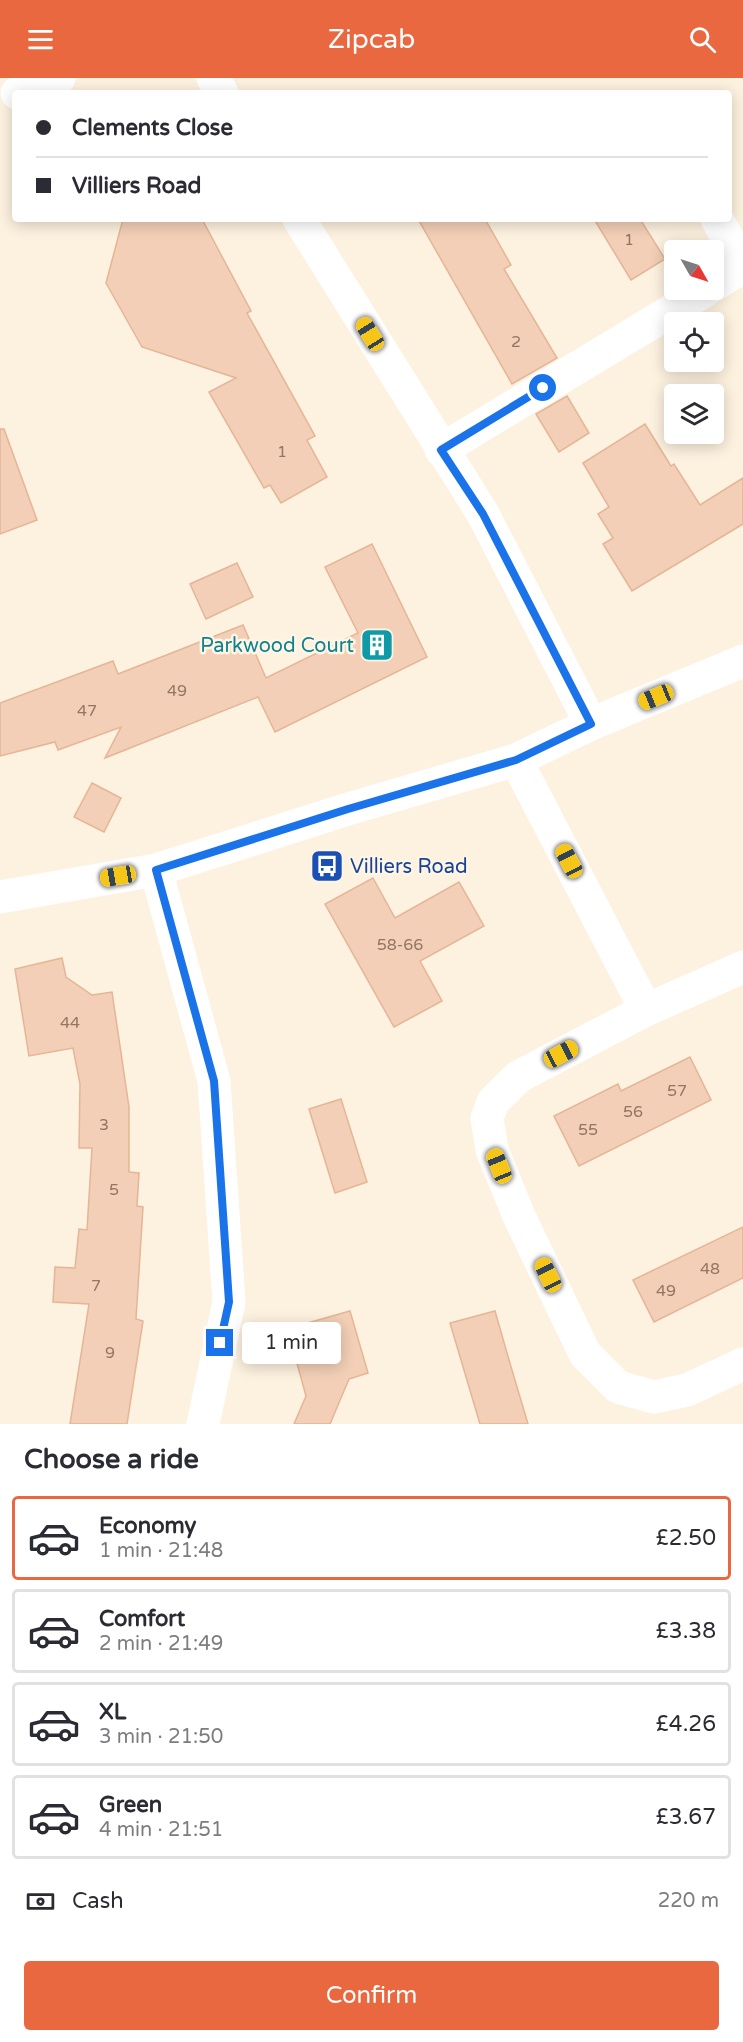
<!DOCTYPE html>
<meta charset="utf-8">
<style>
:root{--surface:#fff;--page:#f2f2f3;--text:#2b2b33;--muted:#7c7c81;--line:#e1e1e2;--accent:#ea6840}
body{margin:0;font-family:"Varela Round",sans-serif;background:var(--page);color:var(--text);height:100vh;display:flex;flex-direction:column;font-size:22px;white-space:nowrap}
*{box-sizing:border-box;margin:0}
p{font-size:20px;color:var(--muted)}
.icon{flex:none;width:33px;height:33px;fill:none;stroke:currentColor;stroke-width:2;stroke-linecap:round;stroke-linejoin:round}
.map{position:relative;height:1346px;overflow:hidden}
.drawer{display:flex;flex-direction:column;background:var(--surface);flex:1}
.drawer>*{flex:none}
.top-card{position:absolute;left:12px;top:12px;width:720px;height:132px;border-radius:6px;box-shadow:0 3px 15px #0003;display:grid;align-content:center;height:132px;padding:0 24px;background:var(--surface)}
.needle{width:39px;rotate:129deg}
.tools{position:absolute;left:664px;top:162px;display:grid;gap:12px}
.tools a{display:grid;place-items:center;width:60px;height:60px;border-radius:6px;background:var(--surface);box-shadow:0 3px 15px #0003;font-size:30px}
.end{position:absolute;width:27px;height:27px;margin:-14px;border:8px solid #1a73e8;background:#fff;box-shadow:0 0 0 3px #fff}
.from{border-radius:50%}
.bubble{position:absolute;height:42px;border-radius:6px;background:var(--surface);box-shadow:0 3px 15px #0003;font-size:20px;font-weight:600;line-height:42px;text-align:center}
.car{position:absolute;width:18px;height:36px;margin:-18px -9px;border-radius:8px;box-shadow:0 0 4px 2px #0007;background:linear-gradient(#f5c518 24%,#345 0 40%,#f5c518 0 76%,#345 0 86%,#f5c518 0)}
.top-card b{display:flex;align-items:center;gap:21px;height:57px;font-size:22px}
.top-card b+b{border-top:2px solid var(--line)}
.top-card i{width:15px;height:15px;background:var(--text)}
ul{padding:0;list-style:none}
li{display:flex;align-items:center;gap:18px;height:84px;margin:0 12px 9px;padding:0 12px;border:3px solid var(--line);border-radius:6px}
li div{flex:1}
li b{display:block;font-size:22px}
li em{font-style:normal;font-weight:600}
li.active{border-color:var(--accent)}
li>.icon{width:54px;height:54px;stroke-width:1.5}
h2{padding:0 24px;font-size:27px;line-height:72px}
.pay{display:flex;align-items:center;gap:15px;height:66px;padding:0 24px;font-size:22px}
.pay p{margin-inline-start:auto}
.button{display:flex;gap:12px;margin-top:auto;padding:12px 24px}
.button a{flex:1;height:69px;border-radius:6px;background:var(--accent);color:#fff;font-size:24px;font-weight:600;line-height:69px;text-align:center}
header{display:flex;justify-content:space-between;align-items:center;height:78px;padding:0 24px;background:var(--accent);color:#fff;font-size:27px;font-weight:600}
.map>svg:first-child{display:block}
.building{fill:#f2cfb6;stroke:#e5b596;stroke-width:1.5}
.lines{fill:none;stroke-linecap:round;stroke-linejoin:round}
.minor{stroke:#fff;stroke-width:33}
.route{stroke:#1a73e8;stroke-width:8}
.labels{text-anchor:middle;stroke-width:5;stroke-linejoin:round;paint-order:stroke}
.number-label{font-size:16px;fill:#937562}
.culture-label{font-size:20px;fill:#0d838f;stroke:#fff5e5;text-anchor:end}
.transit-label{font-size:20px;fill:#164399;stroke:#fff5e5;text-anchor:start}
</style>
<header><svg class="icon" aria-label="menu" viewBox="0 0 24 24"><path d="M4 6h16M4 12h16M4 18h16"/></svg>Zipcab<svg class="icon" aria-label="search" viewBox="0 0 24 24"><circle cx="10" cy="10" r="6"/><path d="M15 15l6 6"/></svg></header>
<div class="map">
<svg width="743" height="1346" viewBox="0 0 743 1346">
<rect width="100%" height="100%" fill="#fdf1df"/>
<g class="building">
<path d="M123 141H202L251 233 247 235 315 358 307 362 327 399 281 425 270 407 264 410 209 314 236 300 142 269 106 205Z"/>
<path d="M418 141H485L511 187 504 191 557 280 512 306Z"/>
<path d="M594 141H640L665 181 631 202Z"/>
<path d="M567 318 589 355 559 374 536 336Z"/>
<path d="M645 346 671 388 674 386 700 427 743 400V446L632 513 603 466 613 460 598 436 609 429 583 385Z"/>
<path d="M0 351H4L37 442 0 456Z"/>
<path d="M372 466 427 579 275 654 258 619 105 680 121 649 58 672 55 664 0 678V625L113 583 118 596 243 547 266 600 358 555 325 489Z"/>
<path d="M237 485 253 519 206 541 190 506Z"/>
<path d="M92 705 121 720 104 754 74 739Z"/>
<path d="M373 800 395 840 459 804 484 848 420 883 442 923 394 949 325 826Z"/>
<path d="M62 880 66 899 92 917 112 914 129 1029V1094L139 1095 137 1128 143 1129 136 1241 143 1243 127 1346H70L89 1226 53 1224 55 1189 75 1190 79 1151 87 1152 92 1070H79L80 1006 73 970 29 978 15 891Z"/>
<path d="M690 979 711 1022 579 1088 554 1038 618 1006 621 1013Z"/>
<path d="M341 1021 367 1104 335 1115 309 1031Z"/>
<path d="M743 1149V1200L654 1244 633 1202Z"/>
<path d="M350 1233 368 1295 349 1301 330 1346H294L306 1318 290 1260 307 1254 304 1246Z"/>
<path d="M495 1233 509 1282 528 1346H480L450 1245Z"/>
</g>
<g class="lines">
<g class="minor">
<path d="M213 0 222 15"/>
<path d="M17 15 59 0"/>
<path d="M299 141 483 436 591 646"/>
<path d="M714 207 743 189 717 141"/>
<path d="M441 372 706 212"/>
<path d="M516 682 646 932"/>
<path d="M156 792 214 1003 229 1224 203 1346"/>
<path d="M0 819 156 792 348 731 516 682 591 646 743 583"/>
<path d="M743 889 646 932 518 999 493 1024 487 1040 492 1072 519 1138 585 1276 618 1309 654 1319 687 1312 743 1286"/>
</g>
</g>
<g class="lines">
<path class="route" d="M220 1265 229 1224 214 1003 156 792 348 731 516 682 591 646 483 436 441 372 543 310"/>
</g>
<defs>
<symbol id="building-square" viewBox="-11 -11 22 22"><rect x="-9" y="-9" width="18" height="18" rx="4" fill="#0f9aa8" stroke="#fff5e5"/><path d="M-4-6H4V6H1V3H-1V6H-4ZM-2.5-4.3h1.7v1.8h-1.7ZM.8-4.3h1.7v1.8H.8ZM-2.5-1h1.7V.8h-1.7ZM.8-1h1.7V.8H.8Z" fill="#fff"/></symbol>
<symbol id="bus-square" viewBox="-11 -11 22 22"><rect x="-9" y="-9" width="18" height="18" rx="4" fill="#1a4fb4" stroke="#fff5e5"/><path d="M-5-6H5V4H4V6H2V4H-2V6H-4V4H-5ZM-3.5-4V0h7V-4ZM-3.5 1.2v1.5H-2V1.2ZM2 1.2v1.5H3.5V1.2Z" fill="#fff"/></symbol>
</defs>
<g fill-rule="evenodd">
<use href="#building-square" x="358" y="548" width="38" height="38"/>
<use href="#bus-square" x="308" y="769" width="38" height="38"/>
</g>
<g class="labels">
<g class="number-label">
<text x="629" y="167">1</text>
<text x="516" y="269">2</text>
<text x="282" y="379">1</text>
<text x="177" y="618">49</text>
<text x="87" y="638">47</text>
<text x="400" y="872">58-66</text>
<text x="70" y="950">44</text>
<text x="677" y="1018">57</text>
<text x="633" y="1039">56</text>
<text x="104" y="1052">3</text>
<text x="588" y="1057">55</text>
<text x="114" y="1117">5</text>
<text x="710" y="1196">48</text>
<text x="96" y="1213">7</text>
<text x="666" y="1218">49</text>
<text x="110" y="1280">9</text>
</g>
<g class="culture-label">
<text x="354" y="574">Parkwood Court</text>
</g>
<g class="transit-label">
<text x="350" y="795">Villiers Road</text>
</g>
</g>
</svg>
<div class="tools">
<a><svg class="needle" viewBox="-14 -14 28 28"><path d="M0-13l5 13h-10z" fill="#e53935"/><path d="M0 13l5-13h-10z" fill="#7c7c81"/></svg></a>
<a><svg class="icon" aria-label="locate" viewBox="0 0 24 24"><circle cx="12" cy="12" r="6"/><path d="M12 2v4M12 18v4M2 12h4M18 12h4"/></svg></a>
<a><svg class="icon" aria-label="layers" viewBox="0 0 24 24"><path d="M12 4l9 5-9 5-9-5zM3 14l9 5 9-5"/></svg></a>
</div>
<i class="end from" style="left:543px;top:310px"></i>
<i class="end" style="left:220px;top:1265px"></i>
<div class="bubble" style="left:242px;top:1244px;width:99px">1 min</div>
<i class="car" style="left:370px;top:256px;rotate:328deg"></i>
<i class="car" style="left:656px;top:619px;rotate:248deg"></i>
<i class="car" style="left:569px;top:783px;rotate:332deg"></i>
<i class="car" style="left:118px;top:798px;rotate:260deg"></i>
<i class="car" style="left:561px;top:976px;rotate:62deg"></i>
<i class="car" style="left:499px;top:1088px;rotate:338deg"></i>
<i class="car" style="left:548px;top:1197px;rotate:334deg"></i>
<div class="top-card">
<b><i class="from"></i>Clements Close</b>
<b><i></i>Villiers Road</b>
</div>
</div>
<section class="drawer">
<h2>Choose a ride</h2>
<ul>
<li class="active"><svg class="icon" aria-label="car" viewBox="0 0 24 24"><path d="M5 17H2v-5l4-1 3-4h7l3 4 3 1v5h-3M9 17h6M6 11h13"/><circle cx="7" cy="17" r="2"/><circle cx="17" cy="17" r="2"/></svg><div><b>Economy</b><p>1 min · 21:48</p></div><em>£2.50</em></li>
<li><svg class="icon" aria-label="car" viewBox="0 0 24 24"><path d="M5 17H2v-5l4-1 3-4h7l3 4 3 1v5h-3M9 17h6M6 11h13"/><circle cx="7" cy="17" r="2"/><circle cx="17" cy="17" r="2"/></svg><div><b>Comfort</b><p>2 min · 21:49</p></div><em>£3.38</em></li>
<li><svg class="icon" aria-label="car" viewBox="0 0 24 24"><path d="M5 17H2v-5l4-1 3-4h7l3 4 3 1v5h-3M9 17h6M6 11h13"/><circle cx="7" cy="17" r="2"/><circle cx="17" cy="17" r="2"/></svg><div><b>XL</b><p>3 min · 21:50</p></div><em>£4.26</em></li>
<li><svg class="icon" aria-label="car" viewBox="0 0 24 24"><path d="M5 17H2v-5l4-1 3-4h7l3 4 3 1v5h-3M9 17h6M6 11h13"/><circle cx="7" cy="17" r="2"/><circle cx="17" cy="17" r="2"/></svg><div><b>Green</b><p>4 min · 21:51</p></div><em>£3.67</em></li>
</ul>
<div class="pay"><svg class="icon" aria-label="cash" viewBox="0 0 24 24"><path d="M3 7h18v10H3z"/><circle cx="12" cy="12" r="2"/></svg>Cash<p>220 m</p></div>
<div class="button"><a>Confirm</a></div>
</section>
